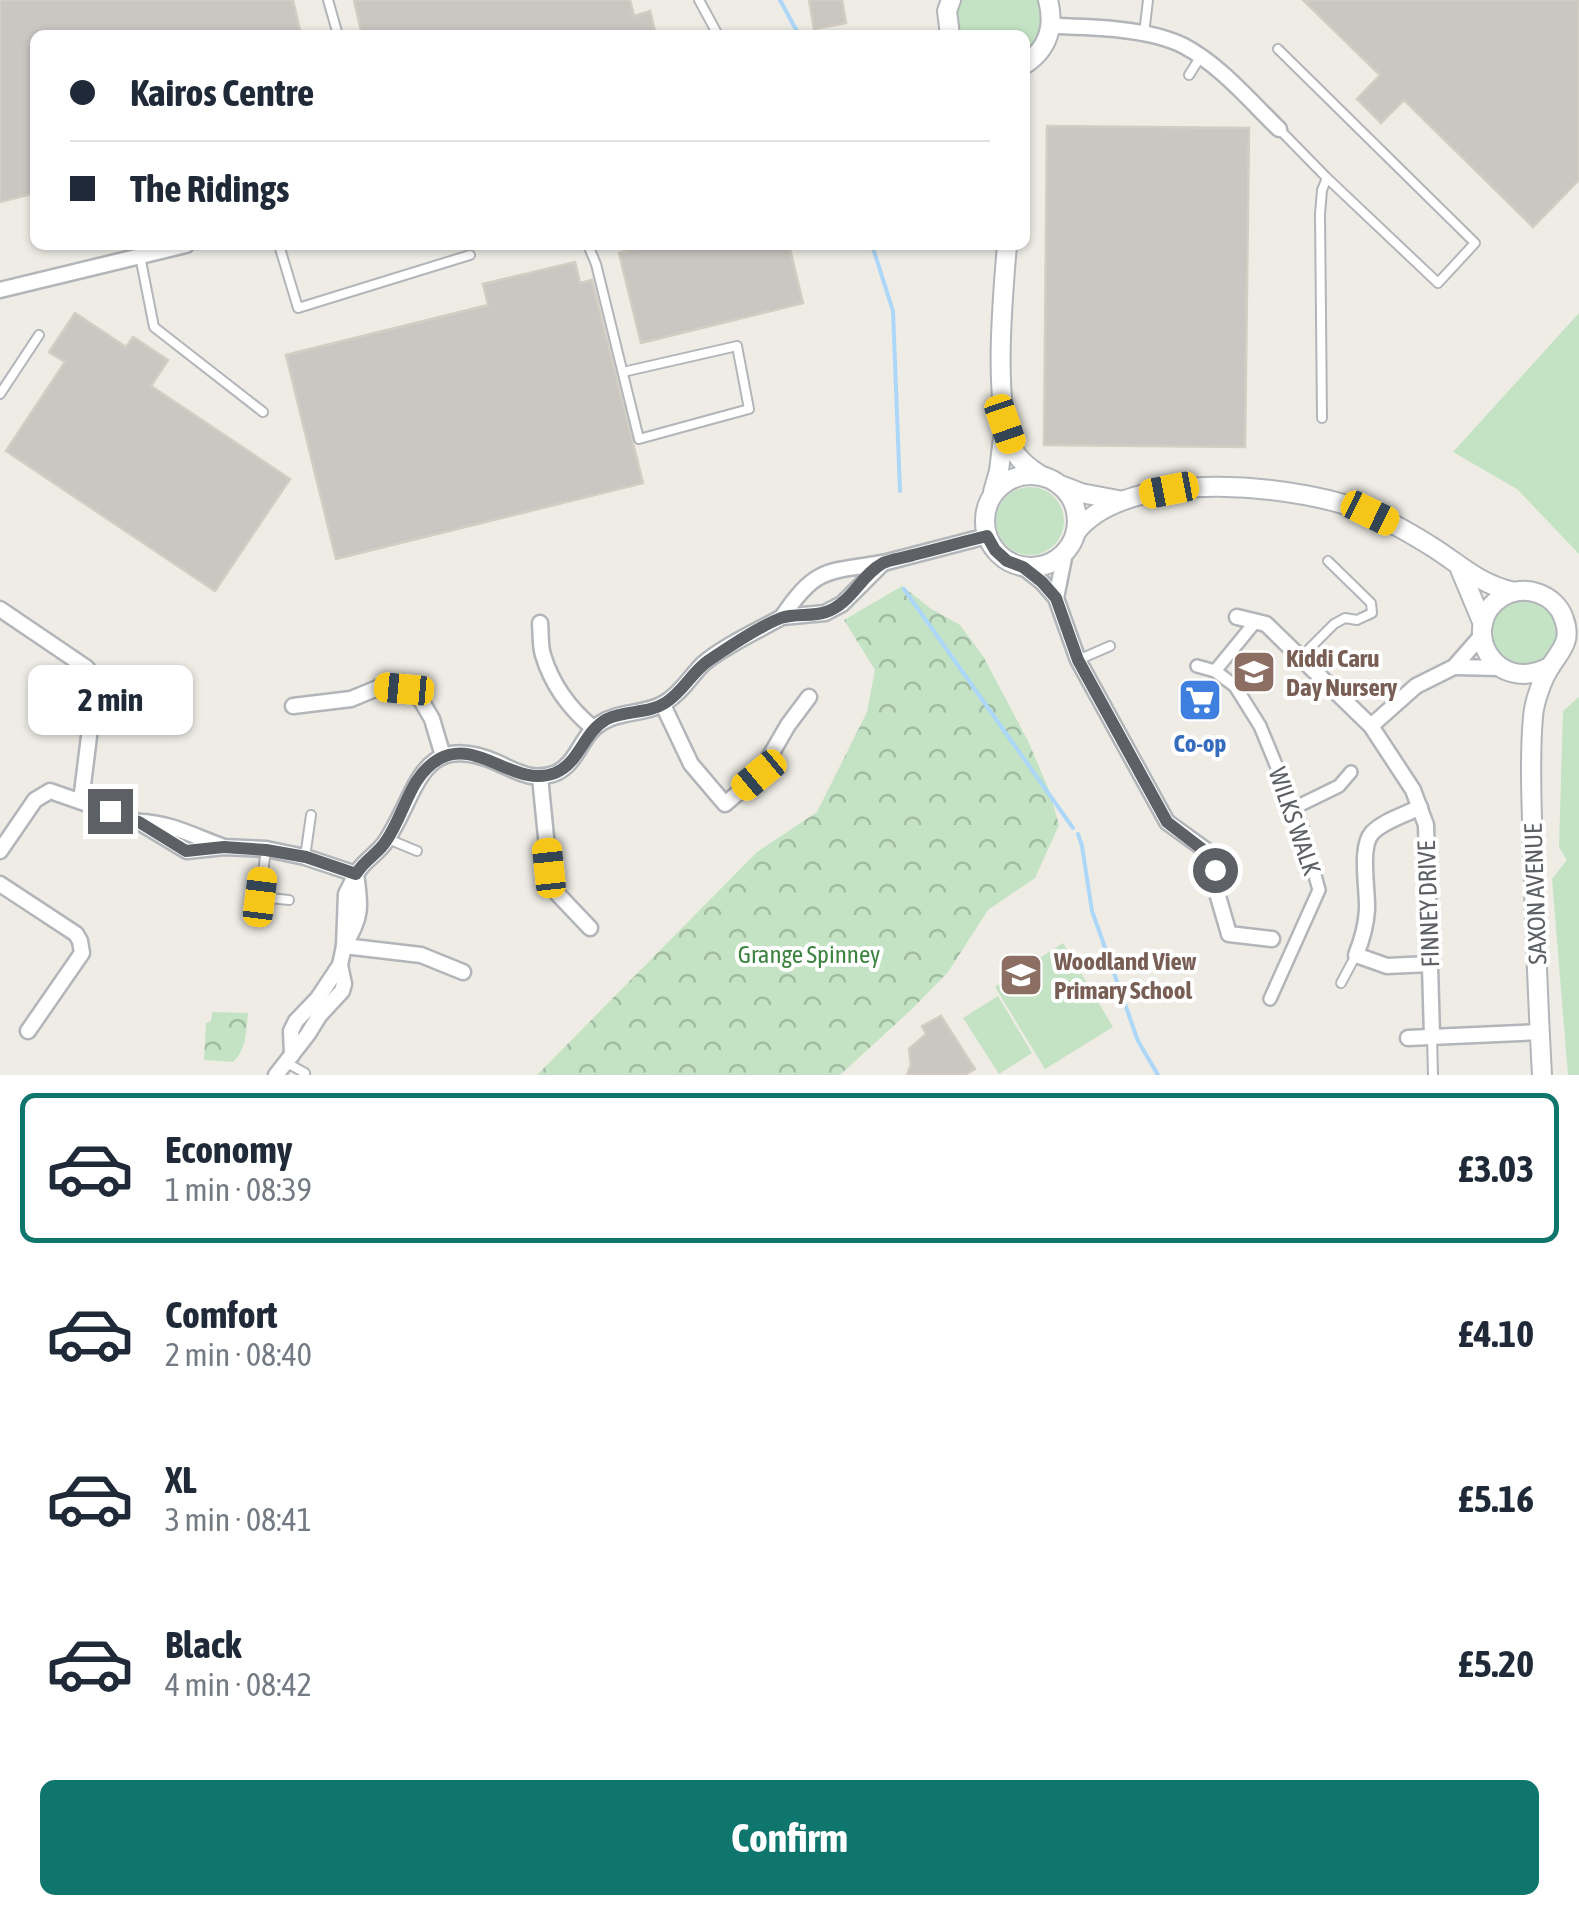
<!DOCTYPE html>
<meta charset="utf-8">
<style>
:root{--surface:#fff;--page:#f2f2f3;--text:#1f2937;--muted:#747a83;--line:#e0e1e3;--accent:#0f766e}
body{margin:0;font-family:"Asap Condensed",sans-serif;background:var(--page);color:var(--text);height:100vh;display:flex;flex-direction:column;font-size:38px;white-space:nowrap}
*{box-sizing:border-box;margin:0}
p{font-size:32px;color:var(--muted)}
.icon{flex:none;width:55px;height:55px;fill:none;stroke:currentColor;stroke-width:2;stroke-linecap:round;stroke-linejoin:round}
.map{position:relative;height:1075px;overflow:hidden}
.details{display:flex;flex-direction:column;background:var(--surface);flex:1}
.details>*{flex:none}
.top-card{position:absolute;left:30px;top:30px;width:1000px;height:220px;border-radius:15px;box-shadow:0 2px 8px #0004;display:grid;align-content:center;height:220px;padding:0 40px;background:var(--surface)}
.end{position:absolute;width:45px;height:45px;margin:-22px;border:12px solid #5d6064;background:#fff;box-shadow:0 0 0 5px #fff}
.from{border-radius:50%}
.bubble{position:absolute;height:70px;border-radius:15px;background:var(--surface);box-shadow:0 2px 8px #0004;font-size:32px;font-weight:700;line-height:70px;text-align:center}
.car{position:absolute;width:30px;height:60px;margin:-30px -15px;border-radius:12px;box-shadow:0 0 8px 2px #0007;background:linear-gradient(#f5c518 24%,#345 0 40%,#f5c518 0 76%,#345 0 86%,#f5c518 0)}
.top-card b{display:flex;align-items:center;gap:35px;height:95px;font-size:38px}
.top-card b+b{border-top:2px solid var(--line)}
.top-card i{width:25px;height:25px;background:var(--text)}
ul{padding:18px 0 0;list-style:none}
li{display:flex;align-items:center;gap:30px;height:150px;margin:0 20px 15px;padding:0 20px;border:5px solid transparent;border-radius:15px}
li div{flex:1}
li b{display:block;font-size:38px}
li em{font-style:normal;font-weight:700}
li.active{border-color:var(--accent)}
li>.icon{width:90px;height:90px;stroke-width:1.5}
.button{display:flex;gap:20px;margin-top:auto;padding:20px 40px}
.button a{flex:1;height:115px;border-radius:15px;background:var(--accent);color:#fff;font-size:40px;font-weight:700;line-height:115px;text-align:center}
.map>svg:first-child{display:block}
.grass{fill:#c4e3c4}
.forest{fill:url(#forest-crowns)}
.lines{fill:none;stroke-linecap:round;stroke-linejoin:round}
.stream{stroke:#acd7f8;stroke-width:4}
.building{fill:#cac7c2;stroke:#d2cec4;stroke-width:2.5}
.service-casing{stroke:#b2b5b9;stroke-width:12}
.pedestrian-casing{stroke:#b2b5b9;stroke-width:16}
.minor-casing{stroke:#b2b5b9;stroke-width:19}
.tertiary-casing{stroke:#b2b5b9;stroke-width:22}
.service{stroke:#fff;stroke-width:8}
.pedestrian{stroke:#fff;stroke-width:11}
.minor{stroke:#fff;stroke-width:14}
.tertiary{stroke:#fff;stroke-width:18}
.route{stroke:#5d6064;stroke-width:12}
.labels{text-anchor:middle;stroke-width:8;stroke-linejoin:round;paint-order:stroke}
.education-label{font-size:25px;font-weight:bold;fill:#785e54;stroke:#fff;text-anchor:start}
.shop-label{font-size:25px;font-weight:bold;fill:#366cbe;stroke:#fff}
.street-label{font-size:25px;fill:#5d6064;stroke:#fff}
.park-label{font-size:25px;fill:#3d8340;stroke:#fff}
</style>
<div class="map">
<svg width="1579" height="1075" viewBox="0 0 1579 1075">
<defs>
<pattern id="forest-crowns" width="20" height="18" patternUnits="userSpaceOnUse" patternTransform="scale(2.5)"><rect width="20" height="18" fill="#c4e3c4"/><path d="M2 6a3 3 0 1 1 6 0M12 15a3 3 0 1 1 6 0" fill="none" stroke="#a2bba3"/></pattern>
</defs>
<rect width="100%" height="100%" fill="#eeece5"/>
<g class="grass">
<path d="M960 0H1040C1045 26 1043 35 1025 54V35H959L955 17Z"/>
<path d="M1579 313V554L1517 489 1453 452Z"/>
<circle cx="1030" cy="521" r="34"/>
<circle cx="1524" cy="633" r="34"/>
<path d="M1579 697V1075H1568L1552 879 1567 860 1559 847 1563 711Z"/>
<path d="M1063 943 1113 1027 1045 1069 995 987Z"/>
<path d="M998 996 1032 1053 999 1074 963 1018Z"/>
</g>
<g class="forest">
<path d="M902 586 930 608 960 625 983 656 1028 741 1049 790 1059 825 1035 878 988 910 948 972 912 1009 840 1075H537L757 852 817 812 867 712 875 670 844 620Z"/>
<path d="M212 1012 248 1013C246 1031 247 1049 233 1062L204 1060 206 1023 211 1021Z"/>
</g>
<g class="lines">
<g class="stream">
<path d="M780 0 799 35"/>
<path d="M872 245 893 311 900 491"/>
<path d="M904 589 1073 828"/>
<path d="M1078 834 1082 846 1092 911 1138 1041 1158 1075"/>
</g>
</g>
<g class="building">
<path d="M0 0H293L301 35H35V193L0 202Z"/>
<path d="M354 0H630L634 16 650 11 656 35H362Z"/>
<path d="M809 0H842L846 23 814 29Z"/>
<path d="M1303 0H1579V180L1533 227 1404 100 1381 123 1357 99 1380 75Z"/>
<path d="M1047 126 1249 128 1245 447 1044 445Z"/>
<path d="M649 245H789L803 303 641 343 619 253Z"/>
<path d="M575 262 580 283 592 280 643 483 336 559 286 355 488 305 483 284Z"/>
<path d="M75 313 126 347 133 337 168 360 151 386 290 479 215 591 6 451 65 362 49 352Z"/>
<path d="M941 1016 975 1069 965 1075H907L911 1065 909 1049 926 1034 922 1026Z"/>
</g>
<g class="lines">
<defs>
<g id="service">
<path d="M328 0 338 35"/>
<path d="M699 0 718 35"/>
<path d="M1144 34 1148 0"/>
<path d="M1278 49 1475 243 1438 283 1327 178"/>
<path d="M1189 75 1201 56"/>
<path d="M1279 129 1327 178 1322 190 1320 214 1322 418"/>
<path d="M279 245 298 308 470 255"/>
<path d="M588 245 596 264 639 439 749 409 737 346 623 372"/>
<path d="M140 256 154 327 263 412"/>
<path d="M0 394 39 335"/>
<path d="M1301 657 1334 624 1345 618 1357 620 1372 613 1371 603 1328 561"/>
<path d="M1078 660 1110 646"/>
<path d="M388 839 417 851"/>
<path d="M266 849 260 897 289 900"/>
<path d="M305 857 311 815"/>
<path d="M1341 983 1356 955"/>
<path d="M1432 1036 1433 1075"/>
<path d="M287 1063 305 1073"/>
</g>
<g id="pedestrian">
<path d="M1197 666 1215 671 1235 686 1260 726 1302 828 1319 890 1270 999"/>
<path d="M1215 671 1256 621"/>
<path d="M1294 808 1339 786 1351 772"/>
</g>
<g id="minor">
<path d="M1051 26C1090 27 1149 28 1184 46 1220 65 1250 101 1279 129"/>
<path d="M0 290 186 245"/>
<path d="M883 563 842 604 825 613 782 617C816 567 826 572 883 563Z"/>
<path d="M883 563 987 536"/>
<path d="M1023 567 1042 582 1056 598 1078 660 1167 822 1207 851 1215 869V886L1229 934 1272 939"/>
<path d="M1056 598 1065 553"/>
<path d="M0 609 87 668 95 688 81 801"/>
<path d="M1237 617 1266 624 1371 726 1413 790 1426 825 1432 1036"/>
<path d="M540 623C541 633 540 646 543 655 552 685 570 709 593 728"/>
<path d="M1454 667 1500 668"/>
<path d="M663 705 691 764 725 804 759 775 788 725 809 697"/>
<path d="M293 706 351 699 380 687 405 689 421 700 432 719 443 756"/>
<path d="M1371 726 1416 686 1454 667 1482 635"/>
<path d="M540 777 551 887 590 928"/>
<path d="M1420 807C1405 815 1383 821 1372 833 1359 847 1368 891 1367 910 1366 926 1362 940 1356 955L1387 966 1430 964"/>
<path d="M224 847C196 837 169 822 139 822L187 851 224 847 266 849 305 857 356 874C365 859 378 854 386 841 418 794 419 728 498 763 518 772 533 782 556 773 578 763 581 735 601 723 621 710 646 715 666 702 682 692 690 677 703 664 722 647 759 630 782 617"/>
<path d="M0 851 35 800 50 791 139 822"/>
<path d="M0 884 76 934 80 941 82 953 28 1031"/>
<path d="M344 946 421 955 463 972"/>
<path d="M1408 1038 1541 1032"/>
<path d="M292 1055 291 1031 296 1021 318 998 340 965 344 946 346 894 356 874C361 907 362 917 344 946"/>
<path d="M276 1075 308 1034 319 1016 342 991 344 984 340 965"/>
</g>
<g id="tertiary">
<path d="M950 35 947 11 951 0"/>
<path d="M1025 64C1048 49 1055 26 1048 0"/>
<path d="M1007 245C1003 294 991 415 1016 454 1023 464 1031 469 1040 475"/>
<circle cx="1031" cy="521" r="46"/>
<path d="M1063 486 1081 493 1118 500"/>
<path d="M993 492 999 471 1004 429"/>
<path d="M1076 532C1128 465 1304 484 1374 515 1395 524 1415 536 1434 548 1462 566 1479 584 1514 592"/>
<path d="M1460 569 1483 624"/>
<path d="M1542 1075C1538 1002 1535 928 1533 854 1532 809 1529 762 1533 717 1534 702 1542 680 1550 667 1561 650 1572 641 1564 619 1556 594 1524 583 1502 597 1457 625 1494 698 1551 666"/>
</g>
</defs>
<use href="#service" class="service-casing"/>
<use href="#pedestrian" class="pedestrian-casing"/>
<use href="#minor" class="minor-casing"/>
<use href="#tertiary" class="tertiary-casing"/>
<use href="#service" class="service"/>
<use href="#pedestrian" class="pedestrian"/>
<use href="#minor" class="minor"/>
<use href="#tertiary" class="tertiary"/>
</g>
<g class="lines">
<path class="route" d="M110 811 139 822 186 851 224 847 266 850 306 857 356 874C365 859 378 854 386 841 405 814 409 776 439 759 479 737 514 789 555 773 580 763 583 732 607 719 625 710 648 714 665 703 683 692 692 672 708 661 727 648 760 626 781 618 795 613 812 617 826 612 851 604 861 575 883 563 892 559 904 558 913 555 938 549 962 542 987 536L995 550 1007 561 1023 567 1042 582 1056 598 1078 660 1167 822 1206 852 1215 870"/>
</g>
<defs>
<symbol id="school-square" viewBox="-11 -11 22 22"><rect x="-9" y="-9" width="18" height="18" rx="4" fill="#8d6e63" stroke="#fff"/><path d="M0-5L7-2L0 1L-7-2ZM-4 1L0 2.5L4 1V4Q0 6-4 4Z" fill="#fff"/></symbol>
<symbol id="supermarket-square" viewBox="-11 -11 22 22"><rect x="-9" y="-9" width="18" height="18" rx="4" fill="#3f7fe0" stroke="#fff"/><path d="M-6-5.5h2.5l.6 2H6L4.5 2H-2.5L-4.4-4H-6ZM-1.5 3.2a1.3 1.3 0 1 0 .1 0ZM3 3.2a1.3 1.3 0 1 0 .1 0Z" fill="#fff"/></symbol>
</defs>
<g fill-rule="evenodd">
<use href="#school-square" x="1229" y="647" width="50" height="50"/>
<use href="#supermarket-square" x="1175" y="675" width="50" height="50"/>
<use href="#school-square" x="996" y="950" width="50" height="50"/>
</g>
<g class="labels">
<g class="education-label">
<text x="1286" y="667">Kiddi Caru<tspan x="1286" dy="29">Day Nursery</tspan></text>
<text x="1054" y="970">Woodland View<tspan x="1054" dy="29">Primary School</tspan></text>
</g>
<g class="shop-label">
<text x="1200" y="752">Co-op</text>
</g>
<g class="street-label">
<text transform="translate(1295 821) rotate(71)" y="9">WILKS WALK</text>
<text transform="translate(1535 894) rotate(-92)" y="9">SAXON AVENUE</text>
<text transform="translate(1428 904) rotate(-92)" y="9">FINNEY DRIVE</text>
</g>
<g class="park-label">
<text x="809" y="963">Grange Spinney</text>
</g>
</g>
</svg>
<i class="end from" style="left:1215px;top:870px"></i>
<i class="end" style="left:110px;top:811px"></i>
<div class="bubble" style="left:28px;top:665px;width:165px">2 min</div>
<i class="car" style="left:1005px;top:424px;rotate:161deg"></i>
<i class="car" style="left:1169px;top:490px;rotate:259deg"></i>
<i class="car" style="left:1370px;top:513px;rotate:116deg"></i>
<i class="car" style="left:404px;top:689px;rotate:275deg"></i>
<i class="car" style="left:759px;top:775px;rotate:230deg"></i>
<i class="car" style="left:549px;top:868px;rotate:354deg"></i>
<i class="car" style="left:260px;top:897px;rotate:7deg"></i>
<div class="top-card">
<b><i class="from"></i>Kairos Centre</b>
<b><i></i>The Ridings</b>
</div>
</div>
<section class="details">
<ul>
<li class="active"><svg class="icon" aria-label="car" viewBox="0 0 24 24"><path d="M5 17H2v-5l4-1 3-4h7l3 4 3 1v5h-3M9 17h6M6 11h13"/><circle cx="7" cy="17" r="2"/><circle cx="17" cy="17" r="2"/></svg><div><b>Economy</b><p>1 min · 08:39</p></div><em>£3.03</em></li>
<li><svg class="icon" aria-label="car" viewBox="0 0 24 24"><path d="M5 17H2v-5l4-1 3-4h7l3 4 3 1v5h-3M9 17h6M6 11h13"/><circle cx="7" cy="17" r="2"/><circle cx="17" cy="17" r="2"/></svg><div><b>Comfort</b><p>2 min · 08:40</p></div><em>£4.10</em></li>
<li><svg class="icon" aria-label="car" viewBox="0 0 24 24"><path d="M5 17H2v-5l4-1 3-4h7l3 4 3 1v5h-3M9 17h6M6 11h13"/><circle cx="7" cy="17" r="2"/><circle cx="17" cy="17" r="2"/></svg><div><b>XL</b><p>3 min · 08:41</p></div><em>£5.16</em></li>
<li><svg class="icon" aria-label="car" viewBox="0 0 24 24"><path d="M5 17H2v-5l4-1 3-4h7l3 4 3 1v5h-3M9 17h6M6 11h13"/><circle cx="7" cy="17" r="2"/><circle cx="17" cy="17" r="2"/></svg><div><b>Black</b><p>4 min · 08:42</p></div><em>£5.20</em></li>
</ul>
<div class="button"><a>Confirm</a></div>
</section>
